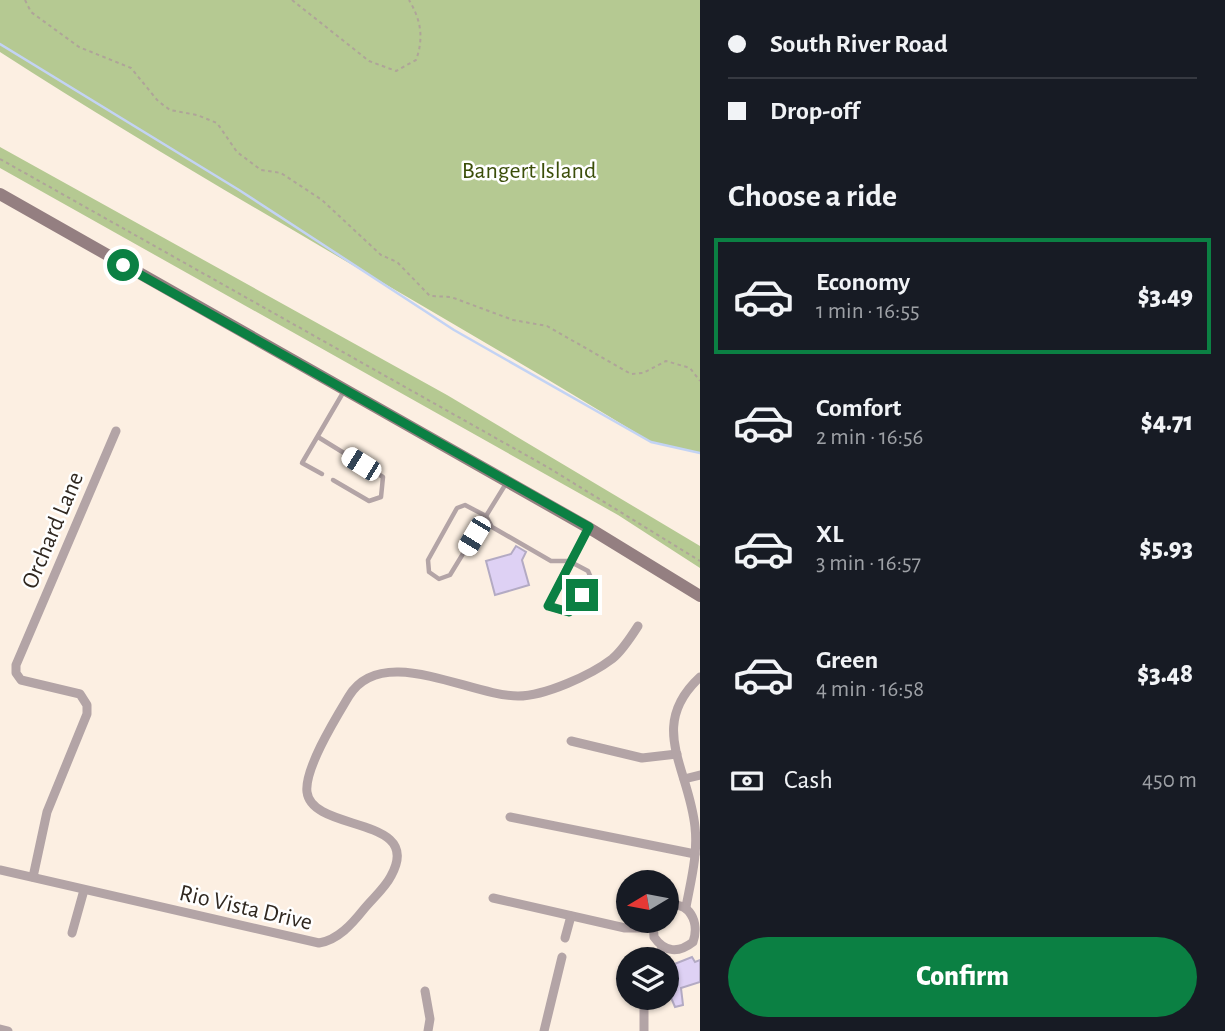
<!DOCTYPE html>
<meta charset="utf-8">
<style>
:root{--surface:#171b24;--page:#20242c;--text:#f1f3f6;--muted:#9ea1a6;--line:#363941;--accent:#0b8043}
body{margin:0;font-family:"Alegreya Sans",sans-serif;background:var(--page);color:var(--text);height:100vh;display:flex;flex-direction:column;font-size:26px;white-space:nowrap}
*{box-sizing:border-box;margin:0}
p{font-size:23px;color:var(--muted)}
.icon{flex:none;width:38px;height:38px;fill:none;stroke:currentColor;stroke-width:2;stroke-linecap:round;stroke-linejoin:round}
.map{position:relative;flex:1;overflow:hidden}
.details{display:flex;flex-direction:column;background:var(--surface);width:525px}
.details>*{flex:none}
.top-card{display:grid;align-content:center;height:154px;padding:0 28px;background:var(--surface)}
.needle{width:46px;rotate:260deg}
.controls{position:absolute;left:616px;top:870px;display:grid;gap:14px}
.controls a{display:grid;place-items:center;width:63px;height:63px;border-radius:50%;background:var(--surface);box-shadow:0 2px 5px #0004;font-size:35px}
.end{position:absolute;width:32px;height:32px;margin:-16px;border:9px solid #0b8043;background:#fff;box-shadow:0 0 0 4px #fff}
.from{border-radius:50%}
.car{position:absolute;width:21px;height:42px;margin:-21px -10px;border-radius:9px;box-shadow:0 0 5px 2px #0007;background:linear-gradient(#fff 24%,#345 0 40%,#fff 0 76%,#345 0 86%,#fff 0)}
.top-card b{display:flex;align-items:center;gap:24px;height:66px;font-size:26px}
.top-card b+b{border-top:2px solid var(--line)}
.top-card i{width:18px;height:18px;background:var(--text)}
ul{padding:0;list-style:none}
li{display:flex;align-items:center;gap:21px;height:116px;margin:0 14px 10px;padding:0 14px;border:4px solid transparent;border-radius:0px}
li div{flex:1}
li b{display:block;font-size:26px}
li em{font-style:normal;font-weight:800}
li.on{border-color:var(--accent)}
li>.icon{width:63px;height:63px;stroke-width:1.5}
h2{padding:0 28px;font-size:32px;line-height:84px}
.pay{display:flex;align-items:center;gap:18px;height:77px;padding:0 28px;font-size:26px}
.pay p{margin-inline-start:auto}
.cta{display:flex;gap:14px;margin-top:auto;padding:14px 28px}
.cta a{flex:1;height:80px;border-radius:42px;background:var(--accent);color:#fff;font-size:28px;font-weight:800;line-height:80px;text-align:center}
main{display:flex;flex:1;min-height:0}
.map>svg:first-child{display:block}
.green{fill:#b5c992}
.lines{fill:none;stroke-linecap:round;stroke-linejoin:round}
.stream{stroke:#c3d3f4;stroke-width:2.5}
.building{fill:#ded1f4;stroke:#b3aac3;stroke-width:2}
.path{stroke:#afa499;stroke-width:2;stroke-dasharray:3.5 3.5;stroke-linecap:butt}
.service{stroke:#b3a4a6;stroke-width:4.5}
.minor{stroke:#b3a4a6;stroke-width:9}
.secondary{stroke:#947f81;stroke-width:12}
.route{stroke:#0b8043;stroke-width:9}
.labels{text-anchor:middle;stroke-width:5;stroke-linejoin:round;paint-order:stroke}
.park-label{font-size:24px;fill:#3b4e0a;stroke:#fff}
.street-label{font-size:24px;fill:#302820;stroke:#fff}
</style>
<main>
<div class="map">
<svg width="700" height="1031" viewBox="0 0 700 1031">
<rect width="100%" height="100%" fill="#fcefe2"/>
<g class="green">
<path d="M0 0H700V453L651 442C436 310 213 189 0 52Z"/>
<path d="M0 147 447 395 700 546V568L618 515 0 168Z"/>
</g>
<g class="lines">
<path class="stream" d="M0 44 239 190 454 330 651 442 700 453"/>
</g>
<g class="building">
<path d="M516 546 526 552 522 560 529 585 495 595 486 561 511 554Z"/>
<path d="M692 957 695 962 700 960V982L681 988 683 1005 675 1007 667 988V967Z"/>
</g>
<g class="lines">
<g class="path">
<path d="M25 0 31 12 79 47 131 68 158 101 170 110 197 115 217 123 237 152 261 170 281 173 322 200 381 255 397 262 430 296 451 297 513 320 547 326 631 374 643 373 666 361 690 368 700 381"/>
<path d="M292 0 369 61 396 71 416 60C424 38 421 20 409 0"/>
<path d="M0 159 549 468 700 561"/>
</g>
<g class="service">
<path d="M318 437 383 477 381 497 369 501 333 480"/>
<path d="M322 474 302 463 344 391"/>
<path d="M507 482 486 516 492 527 551 561H569L588 529"/>
<path d="M465 505 486 516 450 575 439 579 429 572 428 560 457 508Z"/>
<path d="M569 561 588 571 591 578 574 609 566 613 549 608 548 603Z"/>
</g>
<g class="minor">
<path d="M571 741 642 758 677 754"/>
<path d="M684 779 700 775"/>
<path d="M510 817 695 854"/>
<path d="M0 870 319 943C338 940 352 924 364 909 373 898 385 888 391 876 425 815 312 833 307 792 304 769 337 716 349 696 382 642 470 696 518 696 545 696 591 675 612 659 622 651 631 637 638 626"/>
<path d="M33 877 47 812 87 714V705L80 694 21 680 16 673V665L116 431"/>
<path d="M493 898 625 928H652"/>
<path d="M686 907C691 880 698 854 695 827 689 768 647 726 700 677"/>
<path d="M653 920 654 937C665 953 679 953 693 942 700 922 689 900 667 906"/>
<path d="M72 933 84 890"/>
<path d="M565 938 571 916"/>
<path d="M655 959 663 947"/>
<path d="M425 991 430 1019 428 1031"/>
<path d="M644 998V1031"/>
<path d="M0 1029 8 1031"/>
<path d="M544 1031 562 957"/>
</g>
<path class="secondary" d="M0 194 589 528 700 596"/>
</g>
<g class="lines">
<path class="route" d="M123 265 589 527 548 606 569 612 582 595"/>
</g>
<g class="labels">
<g class="park-label">
<text x="529" y="178">Bangert Island</text>
</g>
<g class="street-label">
<text transform="translate(52 530) rotate(-67)" y="8">Orchard Lane</text>
<text transform="translate(246 907) rotate(13)" y="8">Rio Vista Drive</text>
</g>
</g>
</svg>
<div class="controls">
<a><svg class="needle" viewBox="-14 -14 28 28"><path d="M0-13l5 13h-10z" fill="#e53935"/><path d="M0 13l5-13h-10z" fill="#9ea1a6"/></svg></a>
<a><svg class="icon" aria-label="layers" viewBox="0 0 24 24"><path d="M12 4l9 5-9 5-9-5zM3 14l9 5 9-5"/></svg></a>
</div>
<i class="end from" style="left:123px;top:265px"></i>
<i class="end" style="left:582px;top:595px"></i>
<i class="car" style="left:361px;top:464px;rotate:302deg"></i>
<i class="car" style="left:474px;top:536px;rotate:211deg"></i>
</div>
<section class="details">
<div class="top-card">
<b><i class="from"></i>South River Road</b>
<b><i></i>Drop-off</b>
</div>
<h2>Choose a ride</h2>
<ul>
<li class="on"><svg class="icon" aria-label="car" viewBox="0 0 24 24"><path d="M5 17H2v-5l4-1 3-4h7l3 4 3 1v5h-3M9 17h6M6 11h13"/><circle cx="7" cy="17" r="2"/><circle cx="17" cy="17" r="2"/></svg><div><b>Economy</b><p>1 min · 16:55</p></div><em>$3.49</em></li>
<li><svg class="icon" aria-label="car" viewBox="0 0 24 24"><path d="M5 17H2v-5l4-1 3-4h7l3 4 3 1v5h-3M9 17h6M6 11h13"/><circle cx="7" cy="17" r="2"/><circle cx="17" cy="17" r="2"/></svg><div><b>Comfort</b><p>2 min · 16:56</p></div><em>$4.71</em></li>
<li><svg class="icon" aria-label="car" viewBox="0 0 24 24"><path d="M5 17H2v-5l4-1 3-4h7l3 4 3 1v5h-3M9 17h6M6 11h13"/><circle cx="7" cy="17" r="2"/><circle cx="17" cy="17" r="2"/></svg><div><b>XL</b><p>3 min · 16:57</p></div><em>$5.93</em></li>
<li><svg class="icon" aria-label="car" viewBox="0 0 24 24"><path d="M5 17H2v-5l4-1 3-4h7l3 4 3 1v5h-3M9 17h6M6 11h13"/><circle cx="7" cy="17" r="2"/><circle cx="17" cy="17" r="2"/></svg><div><b>Green</b><p>4 min · 16:58</p></div><em>$3.48</em></li>
</ul>
<div class="pay"><svg class="icon" aria-label="cash" viewBox="0 0 24 24"><path d="M3 7h18v10H3z"/><circle cx="12" cy="12" r="2"/></svg>Cash<p>450 m</p></div>
<div class="cta"><a>Confirm</a></div>
</section>
</main>
